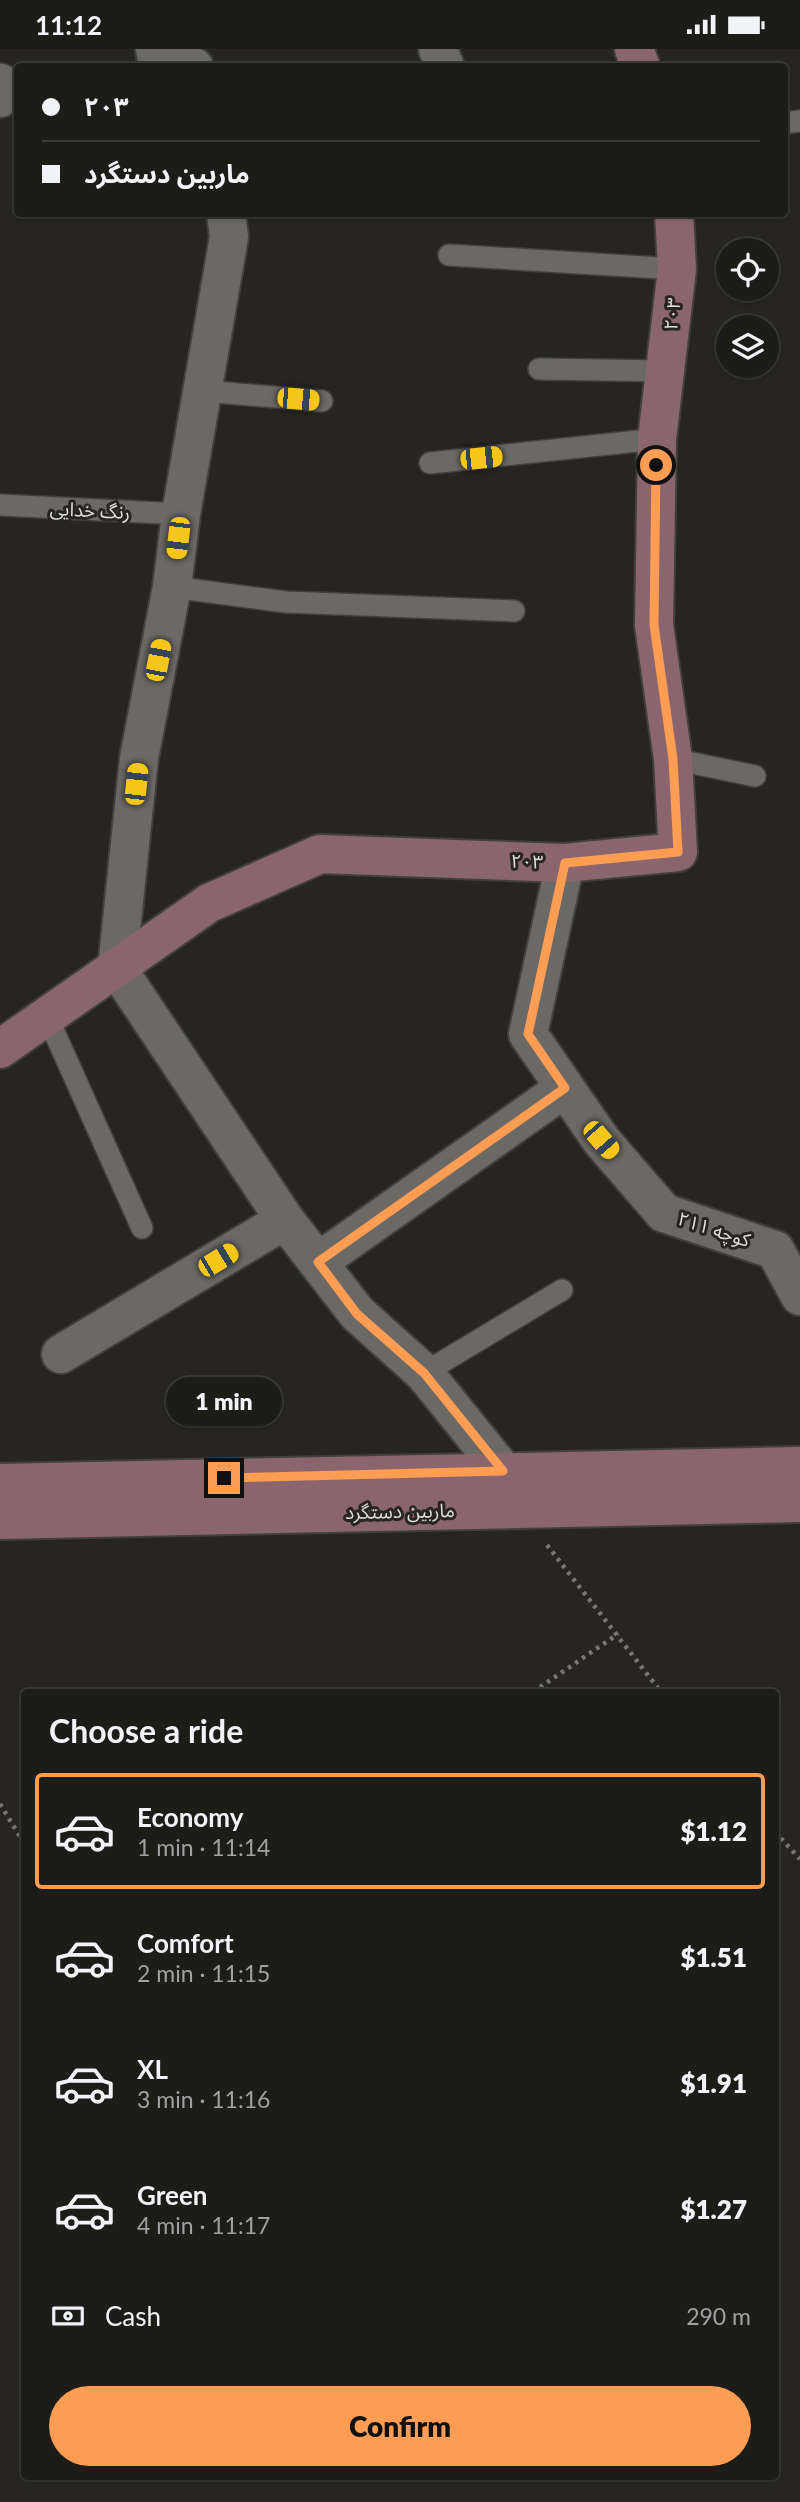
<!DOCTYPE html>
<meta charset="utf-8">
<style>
:root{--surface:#1c1c19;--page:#292926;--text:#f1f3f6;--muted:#a0a1a2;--line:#3a3a38;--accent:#fd9d54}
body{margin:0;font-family:Lato,"Noto Sans Arabic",sans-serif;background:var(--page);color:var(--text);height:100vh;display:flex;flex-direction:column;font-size:26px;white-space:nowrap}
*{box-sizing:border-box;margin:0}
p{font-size:23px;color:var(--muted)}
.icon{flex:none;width:38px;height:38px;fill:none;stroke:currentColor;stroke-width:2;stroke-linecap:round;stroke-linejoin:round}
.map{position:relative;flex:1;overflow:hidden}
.drawer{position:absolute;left:21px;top:1640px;width:758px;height:791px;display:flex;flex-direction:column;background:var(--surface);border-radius:7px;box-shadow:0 2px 5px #0004,0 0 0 2px var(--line)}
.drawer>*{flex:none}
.guide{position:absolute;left:14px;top:14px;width:774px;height:154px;border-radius:7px;box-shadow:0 2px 5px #0004,0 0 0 2px var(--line);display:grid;align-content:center;height:154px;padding:0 28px;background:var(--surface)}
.fabs{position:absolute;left:716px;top:189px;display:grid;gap:14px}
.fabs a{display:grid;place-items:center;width:63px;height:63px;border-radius:50%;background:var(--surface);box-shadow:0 2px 5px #0004,0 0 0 2px var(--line);font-size:35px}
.end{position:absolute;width:32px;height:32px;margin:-16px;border:9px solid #fd9d54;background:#111;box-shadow:0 0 0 4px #111}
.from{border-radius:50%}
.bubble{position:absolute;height:49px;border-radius:24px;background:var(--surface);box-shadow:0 2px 5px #0004,0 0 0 2px var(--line);font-size:23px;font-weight:800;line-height:49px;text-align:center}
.car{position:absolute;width:21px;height:42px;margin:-21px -10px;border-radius:9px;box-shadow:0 0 5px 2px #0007;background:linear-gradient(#f5c518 24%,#345 0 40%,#f5c518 0 76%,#345 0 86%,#f5c518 0)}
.guide b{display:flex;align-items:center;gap:24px;height:66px;font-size:26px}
.guide b+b{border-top:2px solid var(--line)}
.guide i{width:18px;height:18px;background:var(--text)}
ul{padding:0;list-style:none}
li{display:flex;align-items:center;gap:21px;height:116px;margin:0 14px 10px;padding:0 14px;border:4px solid transparent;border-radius:7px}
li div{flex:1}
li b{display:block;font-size:26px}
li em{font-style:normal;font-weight:800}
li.current{border-color:var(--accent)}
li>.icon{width:63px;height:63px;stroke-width:1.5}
h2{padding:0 28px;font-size:32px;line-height:84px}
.pay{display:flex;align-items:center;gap:18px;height:77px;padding:0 28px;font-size:26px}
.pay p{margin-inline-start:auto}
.action{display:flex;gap:14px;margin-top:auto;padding:14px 28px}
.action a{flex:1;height:80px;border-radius:42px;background:var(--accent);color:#111;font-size:28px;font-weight:800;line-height:80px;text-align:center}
.status{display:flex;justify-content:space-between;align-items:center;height:49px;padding:0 35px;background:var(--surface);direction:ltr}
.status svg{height:19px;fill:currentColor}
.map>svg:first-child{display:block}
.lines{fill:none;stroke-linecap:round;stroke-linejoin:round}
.lane-casing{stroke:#41403d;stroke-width:24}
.street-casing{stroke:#41403d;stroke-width:42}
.secondary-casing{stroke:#41403d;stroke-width:42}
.path{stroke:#777673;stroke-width:4.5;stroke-dasharray:3.5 5;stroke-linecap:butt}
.lane{stroke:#6a6965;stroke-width:21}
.street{stroke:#6a6965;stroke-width:38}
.secondary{stroke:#8a656e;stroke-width:38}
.route{stroke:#fd9d54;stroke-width:9}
.labels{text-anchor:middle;stroke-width:6;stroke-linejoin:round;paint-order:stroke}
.street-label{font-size:19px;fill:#dedddb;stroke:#262521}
</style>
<div class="status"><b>11:12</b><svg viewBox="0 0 49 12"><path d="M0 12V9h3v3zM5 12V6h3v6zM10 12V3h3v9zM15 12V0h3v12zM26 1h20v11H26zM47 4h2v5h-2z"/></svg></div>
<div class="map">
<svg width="800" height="2453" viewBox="0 0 800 2453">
<rect width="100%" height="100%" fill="#262521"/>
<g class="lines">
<defs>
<g id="lane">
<path d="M784 74 800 72"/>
<path d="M449 206 677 220"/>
<path d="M539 320 665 322"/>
<path d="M203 342 322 352"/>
<path d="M430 414 657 390"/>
<path d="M0 456 181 465"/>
<path d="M172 538 286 553 514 562"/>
<path d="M673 710 755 727"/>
<path d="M47 967 142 1179"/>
<path d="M424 1324 562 1241"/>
</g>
<g id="street">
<path d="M155 0 156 6 194 18"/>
<path d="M438 0 445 18"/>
<path d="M0 34 2 35 0 49"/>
<path d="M226 164 229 188 181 465 172 538 139 709 117 919 285 1171 357 1264 424 1324 503 1422"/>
<path d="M565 814 528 985 601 1091 664 1164 775 1201 800 1247"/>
<path d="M318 1213 565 1039"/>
<path d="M61 1305 285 1171"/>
</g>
<g id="secondary">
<path d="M634 0 641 18"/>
<path d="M0 1000 209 854 320 805 565 814 678 803 673 710 654 576 657 390 677 220 674 164"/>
<path d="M0 1434 800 1417"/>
<path d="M0 1471 800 1454"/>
</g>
</defs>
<use href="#lane" class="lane-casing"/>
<use href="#street" class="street-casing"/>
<use href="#secondary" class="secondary-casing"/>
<g class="path">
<path d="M547 1496 661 1643"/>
<path d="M533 1643 618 1585"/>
<path d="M0 1755 24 1794"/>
<path d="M775 1783 800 1810"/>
</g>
<use href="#lane" class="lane"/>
<use href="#street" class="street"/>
<use href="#secondary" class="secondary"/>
</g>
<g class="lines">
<path class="route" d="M224 1429 503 1422 424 1324 357 1265 318 1213 565 1039 528 985 565 814 678 803 673 710 654 576 656 416"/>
</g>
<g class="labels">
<g class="street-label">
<text transform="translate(672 265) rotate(-83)" y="7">۲۰۳</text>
<text transform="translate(90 461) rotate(3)" y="7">رنگ خدایی</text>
<text transform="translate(527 812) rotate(2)" y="7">۲۰۳</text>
<text transform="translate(714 1180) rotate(18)" y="7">کوچه ۲۱۱</text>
<text transform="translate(400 1462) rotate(-1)" y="7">ماربین دستگرد</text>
</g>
</g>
</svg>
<div class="fabs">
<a><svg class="icon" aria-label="locate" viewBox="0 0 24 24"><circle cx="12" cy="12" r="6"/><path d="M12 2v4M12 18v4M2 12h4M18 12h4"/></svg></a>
<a><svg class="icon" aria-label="layers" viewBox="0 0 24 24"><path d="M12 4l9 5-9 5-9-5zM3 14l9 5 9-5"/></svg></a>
</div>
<i class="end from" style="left:656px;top:416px"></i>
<i class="end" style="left:224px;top:1429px"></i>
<div class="bubble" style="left:166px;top:1328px;width:116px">1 min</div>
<i class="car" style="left:298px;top:350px;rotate:95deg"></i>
<i class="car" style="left:481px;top:409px;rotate:84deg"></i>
<i class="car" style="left:178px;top:489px;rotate:187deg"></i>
<i class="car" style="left:158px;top:611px;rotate:11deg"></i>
<i class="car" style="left:136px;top:735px;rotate:6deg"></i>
<i class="car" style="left:601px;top:1091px;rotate:139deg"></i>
<i class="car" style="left:218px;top:1211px;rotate:59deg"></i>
<div class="guide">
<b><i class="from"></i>۲۰۳</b>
<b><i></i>ماربین دستگرد</b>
</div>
<section class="drawer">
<h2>Choose a ride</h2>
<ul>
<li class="current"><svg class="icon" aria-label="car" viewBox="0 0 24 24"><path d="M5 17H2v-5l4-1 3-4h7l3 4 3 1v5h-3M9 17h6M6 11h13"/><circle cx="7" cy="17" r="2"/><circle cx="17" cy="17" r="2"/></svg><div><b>Economy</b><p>1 min · 11:14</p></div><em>$1.12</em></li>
<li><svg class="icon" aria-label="car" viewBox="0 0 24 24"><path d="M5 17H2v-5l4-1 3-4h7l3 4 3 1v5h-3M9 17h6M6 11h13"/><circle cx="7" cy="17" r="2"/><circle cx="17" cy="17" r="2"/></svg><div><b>Comfort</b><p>2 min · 11:15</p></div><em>$1.51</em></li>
<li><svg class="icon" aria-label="car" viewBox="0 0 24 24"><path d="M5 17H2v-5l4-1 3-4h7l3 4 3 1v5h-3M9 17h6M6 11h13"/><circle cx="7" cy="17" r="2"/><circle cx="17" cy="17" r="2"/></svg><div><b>XL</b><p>3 min · 11:16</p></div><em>$1.91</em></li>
<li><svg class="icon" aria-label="car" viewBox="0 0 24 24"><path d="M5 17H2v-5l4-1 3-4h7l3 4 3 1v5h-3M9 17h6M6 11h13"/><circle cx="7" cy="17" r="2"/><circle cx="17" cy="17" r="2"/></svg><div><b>Green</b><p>4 min · 11:17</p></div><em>$1.27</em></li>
</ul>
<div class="pay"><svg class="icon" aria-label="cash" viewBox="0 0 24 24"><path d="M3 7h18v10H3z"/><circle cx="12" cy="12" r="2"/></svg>Cash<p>290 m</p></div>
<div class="action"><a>Confirm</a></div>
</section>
</div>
